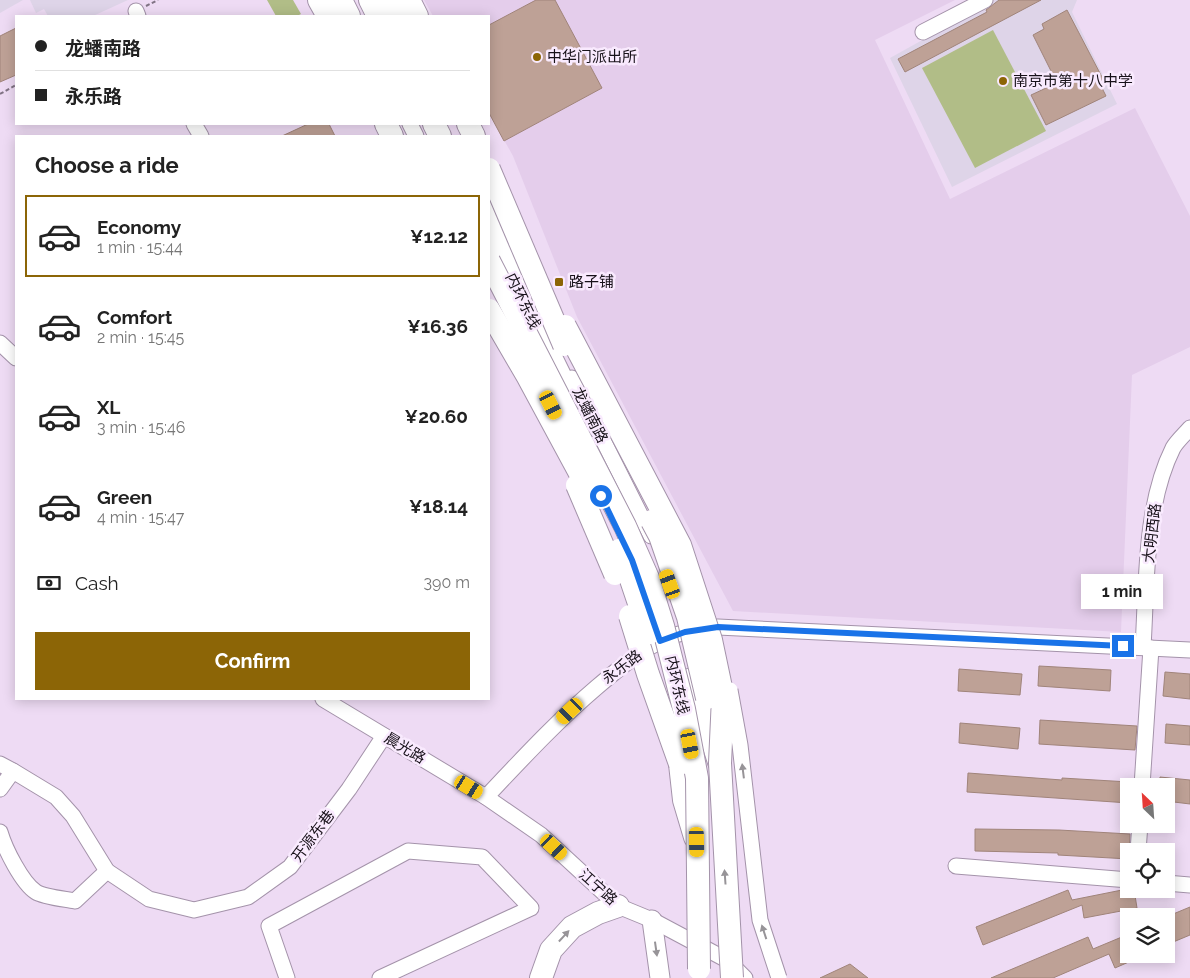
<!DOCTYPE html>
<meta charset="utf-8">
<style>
:root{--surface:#fff;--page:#f2f2f2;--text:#222;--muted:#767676;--line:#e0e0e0;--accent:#8c6506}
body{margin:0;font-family:Raleway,"Noto Sans SC",sans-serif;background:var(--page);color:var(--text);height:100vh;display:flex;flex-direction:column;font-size:19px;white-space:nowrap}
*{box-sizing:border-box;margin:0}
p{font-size:16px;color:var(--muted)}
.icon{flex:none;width:28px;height:28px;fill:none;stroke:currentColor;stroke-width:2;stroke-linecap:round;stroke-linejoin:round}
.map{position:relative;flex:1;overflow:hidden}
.panel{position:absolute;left:15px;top:135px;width:475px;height:565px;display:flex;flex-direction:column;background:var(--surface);border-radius:0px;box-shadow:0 2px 12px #0003}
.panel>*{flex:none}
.guide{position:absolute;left:15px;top:15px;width:475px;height:110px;border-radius:0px;box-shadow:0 2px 12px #0003;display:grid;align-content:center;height:110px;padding:0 20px;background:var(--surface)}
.needle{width:32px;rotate:335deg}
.buttons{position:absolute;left:1120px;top:778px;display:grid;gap:10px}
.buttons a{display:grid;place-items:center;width:55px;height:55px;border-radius:0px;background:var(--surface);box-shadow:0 2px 12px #0003;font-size:25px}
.end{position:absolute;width:22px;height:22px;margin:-11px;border:6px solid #1a73e8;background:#fff;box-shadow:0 0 0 2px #fff}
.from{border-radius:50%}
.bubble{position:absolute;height:35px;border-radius:0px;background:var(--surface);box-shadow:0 2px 12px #0003;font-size:16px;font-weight:700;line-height:35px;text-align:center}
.car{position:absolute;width:15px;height:30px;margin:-15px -8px;border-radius:6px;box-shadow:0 0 4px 1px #0007;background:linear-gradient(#f5c518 24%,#345 0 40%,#f5c518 0 76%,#345 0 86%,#f5c518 0)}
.guide b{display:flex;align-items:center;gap:18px;height:48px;font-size:19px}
.guide b+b{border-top:1px solid var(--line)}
.guide i{width:12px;height:12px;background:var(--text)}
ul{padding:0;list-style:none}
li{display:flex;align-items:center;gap:15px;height:82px;margin:0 10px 8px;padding:0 10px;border:2px solid transparent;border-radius:0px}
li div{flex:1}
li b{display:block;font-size:19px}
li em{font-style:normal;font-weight:700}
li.selected{border-color:var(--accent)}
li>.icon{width:45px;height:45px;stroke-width:1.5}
h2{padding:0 20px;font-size:22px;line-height:60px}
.pay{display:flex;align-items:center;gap:12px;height:55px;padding:0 20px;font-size:19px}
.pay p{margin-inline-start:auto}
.primary-button{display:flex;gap:10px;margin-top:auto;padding:10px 20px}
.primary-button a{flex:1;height:58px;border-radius:0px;background:var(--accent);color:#fff;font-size:20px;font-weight:700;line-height:58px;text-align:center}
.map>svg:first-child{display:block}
.built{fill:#e4cdeb}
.education{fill:#ded4e8}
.green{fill:#b1bd87}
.building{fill:#bea196;stroke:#a0847a}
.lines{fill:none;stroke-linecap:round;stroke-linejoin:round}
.minor-casing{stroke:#a493aa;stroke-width:17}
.major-casing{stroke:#a493aa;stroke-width:21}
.highway-casing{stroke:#a493aa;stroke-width:24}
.path{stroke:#807384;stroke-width:2;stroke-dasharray:4 2.5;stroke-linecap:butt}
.minor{stroke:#fff;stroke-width:15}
.major{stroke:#fff;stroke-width:19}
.highway{stroke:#fff;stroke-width:22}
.minor-bridge-casing{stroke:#a493aa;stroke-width:17;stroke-linecap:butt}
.highway-bridge-casing{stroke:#a493aa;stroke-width:24;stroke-linecap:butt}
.minor-bridge{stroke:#fff;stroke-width:15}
.highway-bridge{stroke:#fff;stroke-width:22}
.oneway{fill:#979498}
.route{stroke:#1a73e8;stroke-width:6}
.poi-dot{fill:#8c6506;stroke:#f9eafe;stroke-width:2}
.labels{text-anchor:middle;stroke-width:5;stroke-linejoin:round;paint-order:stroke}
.poi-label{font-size:15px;fill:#171119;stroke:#f9eafe;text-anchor:start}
.street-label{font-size:15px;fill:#171119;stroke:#f9eafe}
</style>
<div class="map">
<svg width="1190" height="978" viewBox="0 0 1190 978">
<rect width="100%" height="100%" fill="#eedbf4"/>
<path class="built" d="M424 0H955L875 40 950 199 1135 108 1190 216V347L1132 375 1121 632 733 611 577 317 513 156 489 113V16H433Z"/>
<g class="education">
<path d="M0 0H23L0 13Z"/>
<path d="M30 0H128L93 16H48L44 9 36 13Z"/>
<path d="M985 0H1077L1072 12 1117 104 952 187 890 58 926 38Z"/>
</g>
<g class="green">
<path d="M267 0H293L301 14 297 16H276Z"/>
<path d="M993 30 1046 131 975 168 922 68Z"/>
</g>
<g class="building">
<path d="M536 0H555L602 88 504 141 489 113V25Z"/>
<path d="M999 0H1041L905 72 898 59 987 12 986 10Z"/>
<path d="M1067 10 1103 79 1099 82 1106 96 1046 125 1031 95 1057 83 1033 35 1044 29 1042 24Z"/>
<path d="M16 28V75L0 82V36Z"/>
<path d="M308 124H329L335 136H282Z"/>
<path d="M1039 666 1111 670 1110 691 1038 686Z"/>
<path d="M959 669 1022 674 1020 695 958 691Z"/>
<path d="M1165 672 1190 674V699L1163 696Z"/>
<path d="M1040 720 1137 726 1135 750 1039 744Z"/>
<path d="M960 723 1020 728 1018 749 959 743Z"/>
<path d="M1166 724 1190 726V745L1165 743Z"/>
<path d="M968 773 1062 780V778L1129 782V803L967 792Z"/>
<path d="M1160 777 1190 780V804L1166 801V786H1159Z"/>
<path d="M975 829 1059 830 1130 834 1129 859 1058 855V853L975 851Z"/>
<path d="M1127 889H1134L1137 908 1084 918 1082 905 983 945 976 927 1068 890 1072 900Z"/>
<path d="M1190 907V935L1166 945V917Z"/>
<path d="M1129 934V954H1147L1115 968 1109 954 1053 978H991L1088 937 1093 949Z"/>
<path d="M850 964 868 978H820Z"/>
</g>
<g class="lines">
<defs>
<g id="minor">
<path d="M136 11 138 16"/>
<path d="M923 32 985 0"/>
<path d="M194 124 201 136"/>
<path d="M410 124 416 136"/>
<path d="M489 201 521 272"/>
<path d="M0 343 16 358"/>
<path d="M572 378 651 536"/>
<path d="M1143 647C1147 584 1144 506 1173 448 1177 441 1185 434 1190 428"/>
<path d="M323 699 486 797 541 835 618 906 652 920 727 960 745 978"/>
<path d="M0 764 13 771"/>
<path d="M1142 786 1151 648"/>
<path d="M0 789 13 771 56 797 73 816 107 871 149 899 194 910 248 897 290 867 349 789 384 736"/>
<path d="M486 797C522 759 557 721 597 687 617 670 636 654 659 642 677 632 697 630 718 627L1190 650"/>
<path d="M0 832C5 849 22 883 36 892 44 897 65 899 75 901L107 871"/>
<path d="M1138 851 1140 824"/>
<path d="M956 866 1129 880"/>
<path d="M1166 883 1190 885"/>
<path d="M287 978 269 926 408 851 482 857 531 908 380 978"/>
</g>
<path id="major" d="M652 920 660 978"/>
<g id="highway">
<path d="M319 0 328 16"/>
<path d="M341 0 349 16"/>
<path d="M370 0 378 16"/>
<path d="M391 0 400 16"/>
<path d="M409 0 417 16"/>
<path d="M386 124 392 136"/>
<path d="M434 124 440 136"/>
<path d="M468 124 474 136"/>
<path d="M489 231 569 394"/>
<path d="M692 679 719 762"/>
<path d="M680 764 684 800 695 837"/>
<path d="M541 978 551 950 572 927 598 913 618 906"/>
</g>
</defs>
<use href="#minor" class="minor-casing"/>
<use href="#major" class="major-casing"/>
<use href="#highway" class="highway-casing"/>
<g class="path">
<path d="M146 6 158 0"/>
<path d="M0 94 16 85"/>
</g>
<use href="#minor" class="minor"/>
<use href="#major" class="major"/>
<use href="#highway" class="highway"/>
<defs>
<path id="minor-bridge" d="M730 690 740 745 760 920 779 978"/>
<g id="highway-bridge">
<path d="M489 169 564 345"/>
<path d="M489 261 625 526 648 578 663 626 684 709 697 778 699 969"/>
<path d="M489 310 528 377 589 490"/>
<path d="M565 326 680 545 711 640 723 697 720 763 732 978"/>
<path d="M577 485 615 574"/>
<path d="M652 521 660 536 688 617 707 698"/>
<path d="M619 550 625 562 649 633"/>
<path d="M630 616 648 674 680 764"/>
</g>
</defs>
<use href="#minor-bridge" class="minor-bridge-casing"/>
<use href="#highway-bridge" class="highway-bridge-casing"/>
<use href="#minor-bridge" class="minor-bridge"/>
<use href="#highway-bridge" class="highway-bridge"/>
</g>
<defs><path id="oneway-solid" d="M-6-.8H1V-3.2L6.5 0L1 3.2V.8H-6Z" transform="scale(1.25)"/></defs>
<g class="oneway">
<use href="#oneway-solid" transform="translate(743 771) rotate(-97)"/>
<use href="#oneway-solid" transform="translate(725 877) rotate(-94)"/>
<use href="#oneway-solid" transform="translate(764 932) rotate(-108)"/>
<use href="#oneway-solid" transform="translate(564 936) rotate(-47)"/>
<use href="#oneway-solid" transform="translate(656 949) rotate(82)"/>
</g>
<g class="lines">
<path class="route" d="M601 496 632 560 660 641 685 632 718 627 1123 646"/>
</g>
<g class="poi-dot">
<circle cx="537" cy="57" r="5"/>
<circle cx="1003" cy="81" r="5"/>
<rect x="554" y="277" width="10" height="10" rx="2.5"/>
</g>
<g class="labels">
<g class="poi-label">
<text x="547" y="62">中华门派出所</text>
<text x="1013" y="86">南京市第十八中学</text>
<text x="569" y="287">路子铺</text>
</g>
<g class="street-label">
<text transform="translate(523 301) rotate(64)" y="5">内环东线</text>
<text transform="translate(590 415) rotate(63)" y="5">龙蟠南路</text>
<text transform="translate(1152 533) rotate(-83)" y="5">大明西路</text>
<text transform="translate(622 667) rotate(-37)" y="5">永乐路</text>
<text transform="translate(677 685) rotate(77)" y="5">内环东线</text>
<text transform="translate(405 748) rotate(31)" y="5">晨光路</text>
<text transform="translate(313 836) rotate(-53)" y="5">开源东巷</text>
<text transform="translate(598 887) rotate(42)" y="5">江宁路</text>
</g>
</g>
</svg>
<div class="buttons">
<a><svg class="needle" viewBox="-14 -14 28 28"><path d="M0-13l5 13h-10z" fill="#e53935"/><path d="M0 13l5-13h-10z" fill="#767676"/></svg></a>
<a><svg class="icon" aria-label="locate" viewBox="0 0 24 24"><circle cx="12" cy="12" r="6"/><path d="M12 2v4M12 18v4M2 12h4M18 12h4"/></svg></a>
<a><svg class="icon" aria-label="layers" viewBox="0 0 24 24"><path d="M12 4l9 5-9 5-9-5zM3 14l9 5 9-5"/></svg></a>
</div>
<i class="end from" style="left:601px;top:496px"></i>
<i class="end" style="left:1123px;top:646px"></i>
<div class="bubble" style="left:1081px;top:574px;width:82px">1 min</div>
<i class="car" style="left:551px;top:405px;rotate:153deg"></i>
<i class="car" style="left:670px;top:584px;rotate:340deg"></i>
<i class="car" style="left:570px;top:711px;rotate:226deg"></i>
<i class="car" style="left:690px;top:744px;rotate:169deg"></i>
<i class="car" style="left:469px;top:787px;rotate:121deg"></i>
<i class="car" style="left:697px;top:842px;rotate:179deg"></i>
<i class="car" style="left:554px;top:847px;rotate:133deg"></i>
<div class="guide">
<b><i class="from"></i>龙蟠南路</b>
<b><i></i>永乐路</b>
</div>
<section class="panel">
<h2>Choose a ride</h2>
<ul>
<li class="selected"><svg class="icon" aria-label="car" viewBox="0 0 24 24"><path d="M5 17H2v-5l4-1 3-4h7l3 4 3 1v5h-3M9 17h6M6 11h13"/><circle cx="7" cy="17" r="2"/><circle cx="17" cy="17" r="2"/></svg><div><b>Economy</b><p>1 min · 15:44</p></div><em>¥12.12</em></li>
<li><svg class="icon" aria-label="car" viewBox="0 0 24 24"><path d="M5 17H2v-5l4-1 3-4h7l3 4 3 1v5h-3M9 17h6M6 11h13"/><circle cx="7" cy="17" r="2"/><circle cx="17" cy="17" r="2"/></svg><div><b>Comfort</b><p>2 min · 15:45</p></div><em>¥16.36</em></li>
<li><svg class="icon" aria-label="car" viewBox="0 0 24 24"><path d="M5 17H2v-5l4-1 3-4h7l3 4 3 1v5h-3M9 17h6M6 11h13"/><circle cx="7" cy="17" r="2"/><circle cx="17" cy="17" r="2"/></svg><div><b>XL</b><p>3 min · 15:46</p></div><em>¥20.60</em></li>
<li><svg class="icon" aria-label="car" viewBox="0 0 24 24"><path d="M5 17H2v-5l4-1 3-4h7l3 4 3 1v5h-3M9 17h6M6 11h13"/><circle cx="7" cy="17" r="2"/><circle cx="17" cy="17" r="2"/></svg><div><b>Green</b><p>4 min · 15:47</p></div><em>¥18.14</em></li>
</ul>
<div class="pay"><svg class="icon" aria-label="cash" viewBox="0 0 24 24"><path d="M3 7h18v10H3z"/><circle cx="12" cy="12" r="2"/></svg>Cash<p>390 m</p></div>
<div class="primary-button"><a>Confirm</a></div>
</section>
</div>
